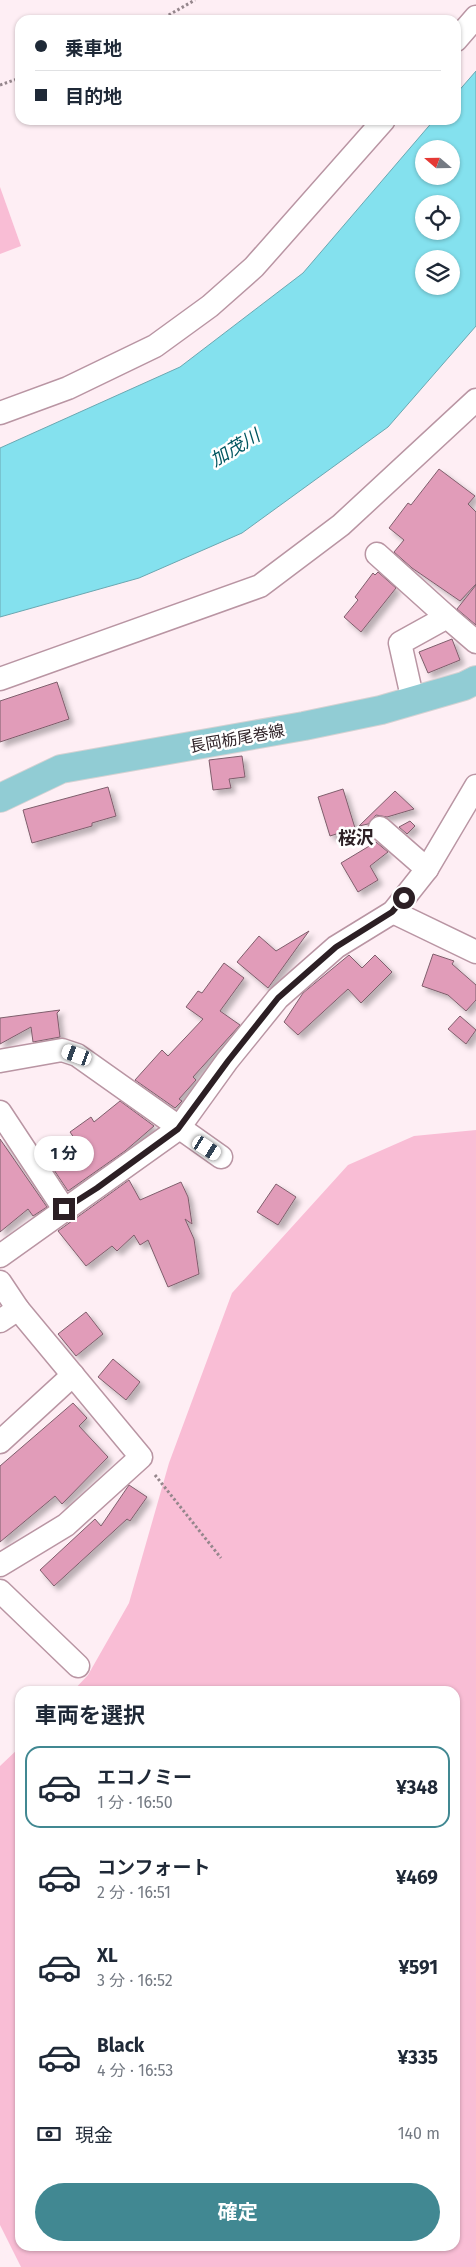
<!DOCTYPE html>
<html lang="ja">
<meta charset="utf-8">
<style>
:root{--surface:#fff;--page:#f2f2f3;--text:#1f2937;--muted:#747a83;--line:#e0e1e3;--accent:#418892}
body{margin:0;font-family:"Fira Sans","Noto Sans JP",sans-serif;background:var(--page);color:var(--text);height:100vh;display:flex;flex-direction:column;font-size:19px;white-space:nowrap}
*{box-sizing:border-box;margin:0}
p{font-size:16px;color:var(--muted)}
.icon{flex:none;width:28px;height:28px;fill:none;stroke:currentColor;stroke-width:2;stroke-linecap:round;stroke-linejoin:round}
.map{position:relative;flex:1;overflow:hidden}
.drawer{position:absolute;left:15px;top:1686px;width:445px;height:565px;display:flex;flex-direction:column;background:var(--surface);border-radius:15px;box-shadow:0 1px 4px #0004}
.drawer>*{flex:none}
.top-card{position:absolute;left:15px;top:15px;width:446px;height:110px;border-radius:15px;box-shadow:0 1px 4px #0004;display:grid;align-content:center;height:110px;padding:0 20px;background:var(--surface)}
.needle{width:32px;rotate:290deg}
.fabs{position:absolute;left:415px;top:140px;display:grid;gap:10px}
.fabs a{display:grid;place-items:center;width:45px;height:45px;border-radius:50%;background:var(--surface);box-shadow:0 1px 4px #0004;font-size:25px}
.end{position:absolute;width:22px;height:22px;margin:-11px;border:6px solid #2c1f24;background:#fff;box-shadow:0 0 0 2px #fff}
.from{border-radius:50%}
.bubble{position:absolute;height:35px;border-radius:18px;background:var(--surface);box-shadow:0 1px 4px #0004;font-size:16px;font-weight:700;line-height:35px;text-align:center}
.car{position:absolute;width:15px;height:30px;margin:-15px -8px;border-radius:6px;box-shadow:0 0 4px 1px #0007;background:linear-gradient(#fff 24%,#345 0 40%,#fff 0 76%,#345 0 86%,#fff 0)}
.top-card b{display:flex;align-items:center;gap:18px;height:48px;font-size:19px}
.top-card b+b{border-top:1px solid var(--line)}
.top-card i{width:12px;height:12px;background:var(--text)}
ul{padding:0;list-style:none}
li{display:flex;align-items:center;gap:15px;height:82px;margin:0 10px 8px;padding:0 10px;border:2px solid transparent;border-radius:15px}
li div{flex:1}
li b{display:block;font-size:19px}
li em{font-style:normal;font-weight:700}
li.on{border-color:var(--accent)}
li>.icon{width:45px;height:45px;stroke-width:1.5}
h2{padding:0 20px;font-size:22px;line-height:60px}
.pay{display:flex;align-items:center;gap:12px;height:55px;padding:0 20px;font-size:19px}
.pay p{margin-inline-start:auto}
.cta{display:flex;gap:10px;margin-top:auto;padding:10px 20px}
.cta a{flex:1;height:58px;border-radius:30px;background:var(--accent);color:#fff;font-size:20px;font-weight:700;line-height:58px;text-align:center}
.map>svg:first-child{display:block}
.green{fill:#f9bdd5}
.water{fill:#84e1ee;stroke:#6aa7b1;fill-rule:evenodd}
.building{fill:#e19cb9;stroke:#7f5e6c;filter:url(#shadow)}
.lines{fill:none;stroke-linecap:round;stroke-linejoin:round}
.street-casing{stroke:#b995a3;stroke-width:25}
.primary-casing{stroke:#d5d2d3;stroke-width:30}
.path{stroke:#95868c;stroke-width:3;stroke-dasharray:2.5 2.5;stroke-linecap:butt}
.street{stroke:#fff;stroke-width:22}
.primary{stroke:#91ccd4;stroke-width:28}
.route{stroke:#2c1f24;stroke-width:6}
.labels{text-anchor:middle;stroke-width:5;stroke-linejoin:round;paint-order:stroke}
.street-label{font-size:16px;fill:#2c1f24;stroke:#fff}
.water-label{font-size:18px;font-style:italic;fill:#005660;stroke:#fff}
.neighbourhood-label{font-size:18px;font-weight:bold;fill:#2c1f24;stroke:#fff}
</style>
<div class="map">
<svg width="476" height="2267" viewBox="0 0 476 2267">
<defs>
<filter id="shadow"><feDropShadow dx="4.5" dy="4.5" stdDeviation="2.5" flood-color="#0004"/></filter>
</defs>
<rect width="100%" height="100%" fill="#feeef4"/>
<g class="green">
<path d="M0 187 21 246 0 254Z"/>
<path d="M476 1130V2267H21L0 2225V1766L20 1747V2246H455V1691H73L88 1675 129 1603 169 1463 232 1293 348 1165 414 1136Z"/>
</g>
<path class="water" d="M476 71V326L388 427 242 533 139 578 0 617V448L180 367 303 273 434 120H456V94ZM424 149H451V176H424ZM424 204H451V231H424ZM424 259H451V286H424Z"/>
<g class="building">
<path d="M439 469 475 496 468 504 476 512V584L460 601 412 568 394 552 404 540 389 528 408 503 411 505Z"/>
<path d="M378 572 396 588 361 632 344 617 358 600 355 597 373 573 375 575Z"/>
<path d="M476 585V625L457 609Z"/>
<path d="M452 639 460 660 428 673 419 652Z"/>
<path d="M57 682 69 719 0 742V701Z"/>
<path d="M242 756 245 777 229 779 231 788 213 790 209 760Z"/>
<path d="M108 787 116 816 92 823V826L32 843 23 810Z"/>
<path d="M343 789 355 828 330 836 318 797Z"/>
<path d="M395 791 414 809 387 817 376 815 368 824 359 826Z"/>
<path d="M410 821 415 826 407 834 399 827Z"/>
<path d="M376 842 388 852 370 866 378 880 358 892 341 863Z"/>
<path d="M309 931 268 988 237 962 259 936 276 951Z"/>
<path d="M433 954 454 961 452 964 476 985V1000L466 1011 448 995 422 986Z"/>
<path d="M349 955 362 968 375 955 392 972 361 1003 348 989 298 1035 284 1022 303 993Z"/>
<path d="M224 963 244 978 220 1011 240 1025 193 1077 196 1080 179 1099 182 1101 175 1108 135 1080 162 1050 168 1056 203 1019 186 1007 198 991 202 993Z"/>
<path d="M60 1010 57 1013 60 1037 33 1042 31 1027 0 1044V1018Z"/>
<path d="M460 1016 476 1030 466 1044 448 1029Z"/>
<path d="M120 1101 154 1126 125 1151 68 1191 52 1167 81 1148 70 1132 91 1117 94 1122Z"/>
<path d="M0 1139 47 1207 33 1216 28 1209 0 1232Z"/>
<path d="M129 1180 140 1200 181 1182 188 1197 192 1224 185 1219 194 1239 199 1274 168 1287 148 1240 140 1245 134 1235 117 1251 112 1246 86 1266 58 1231Z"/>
<path d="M276 1184 296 1197 278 1225 257 1212Z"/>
<path d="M86 1312 103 1334 76 1356 58 1334Z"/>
<path d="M113 1359 140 1382 126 1400 98 1377Z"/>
<path d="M73 1403 87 1418 79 1426 108 1457 62 1504 55 1496 0 1542V1466Z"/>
<path d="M129 1485 147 1497 130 1521 127 1519 54 1586 40 1570 95 1519 101 1526Z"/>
</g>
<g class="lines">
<defs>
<g id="street">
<path d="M456 40 476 17"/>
<path d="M0 413 68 388 155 346 210 306 254 267 384 120"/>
<path d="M377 554 447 617"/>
<path d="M0 679 260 586 341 525 476 400"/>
<path d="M413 701 400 643 447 617 476 642"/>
<path d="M380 828 427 869"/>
<path d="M393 912 476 952"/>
<path d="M0 1061 62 1050 77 1055 221 1157"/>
<path d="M0 1112 64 1209"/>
<path d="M0 1256 178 1129 227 1061 278 998 336 947 393 912 427 869 476 786"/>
<path d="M0 1282 18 1309 141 1457 66 1525 0 1565"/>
<path d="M0 1321 18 1309"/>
<path d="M0 1442 73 1375"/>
<path d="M0 1591 78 1666"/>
</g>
<path id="primary" d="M0 798 61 769 304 726 381 710 464 686 476 680"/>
</defs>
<use href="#street" class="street-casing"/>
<use href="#primary" class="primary-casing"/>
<g class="path">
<path d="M160 20 195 0"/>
<path d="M0 85 20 78"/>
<path d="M155 1475 221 1558"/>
</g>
<use href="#street" class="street"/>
<use href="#primary" class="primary"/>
</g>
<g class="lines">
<path class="route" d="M64 1209 97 1188 178 1129 228 1061 278 998 336 947 392 912 404 898"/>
</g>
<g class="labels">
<g class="street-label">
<text transform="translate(237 738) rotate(-10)" y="6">長岡栃尾巻線</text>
</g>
<g class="water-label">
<text transform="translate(235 448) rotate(-31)" y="6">加茂川</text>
</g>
<g class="neighbourhood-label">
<text x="356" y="844">桜沢</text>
</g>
</g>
</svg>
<div class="fabs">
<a><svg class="needle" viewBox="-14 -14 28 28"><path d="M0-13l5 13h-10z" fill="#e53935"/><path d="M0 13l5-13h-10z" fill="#747a83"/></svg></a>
<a><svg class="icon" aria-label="locate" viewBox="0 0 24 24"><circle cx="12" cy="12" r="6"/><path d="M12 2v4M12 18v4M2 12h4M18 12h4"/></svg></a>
<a><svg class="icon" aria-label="layers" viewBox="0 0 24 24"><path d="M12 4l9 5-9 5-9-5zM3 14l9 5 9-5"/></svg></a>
</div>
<i class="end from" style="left:404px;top:898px"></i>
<i class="end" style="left:64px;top:1209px"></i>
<div class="bubble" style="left:34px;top:1136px;width:60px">1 分</div>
<i class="car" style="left:77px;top:1055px;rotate:290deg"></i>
<i class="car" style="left:207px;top:1148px;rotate:123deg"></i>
<div class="top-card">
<b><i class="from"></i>乗車地</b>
<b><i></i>目的地</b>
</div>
<section class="drawer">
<h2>車両を選択</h2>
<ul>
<li class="on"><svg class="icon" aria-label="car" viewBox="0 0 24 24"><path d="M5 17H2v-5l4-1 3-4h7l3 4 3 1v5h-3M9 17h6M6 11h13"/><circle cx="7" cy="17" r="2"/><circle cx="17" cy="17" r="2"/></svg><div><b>エコノミー</b><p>1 分 · 16:50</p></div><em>¥348</em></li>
<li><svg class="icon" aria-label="car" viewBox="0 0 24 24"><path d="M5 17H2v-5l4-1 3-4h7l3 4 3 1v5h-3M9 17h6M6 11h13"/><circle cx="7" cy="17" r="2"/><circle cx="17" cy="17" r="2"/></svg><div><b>コンフォート</b><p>2 分 · 16:51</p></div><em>¥469</em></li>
<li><svg class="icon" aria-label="car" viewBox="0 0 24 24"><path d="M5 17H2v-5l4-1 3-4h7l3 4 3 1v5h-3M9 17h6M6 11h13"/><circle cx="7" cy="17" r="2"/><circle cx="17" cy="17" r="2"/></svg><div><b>XL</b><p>3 分 · 16:52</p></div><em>¥591</em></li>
<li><svg class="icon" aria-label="car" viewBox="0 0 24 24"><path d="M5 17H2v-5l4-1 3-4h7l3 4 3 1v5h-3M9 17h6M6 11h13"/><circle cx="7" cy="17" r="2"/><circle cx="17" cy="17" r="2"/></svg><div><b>Black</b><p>4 分 · 16:53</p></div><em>¥335</em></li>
</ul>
<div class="pay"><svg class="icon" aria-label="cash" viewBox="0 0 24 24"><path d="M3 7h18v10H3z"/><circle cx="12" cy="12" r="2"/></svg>現金<p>140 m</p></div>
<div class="cta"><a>確定</a></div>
</section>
</div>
